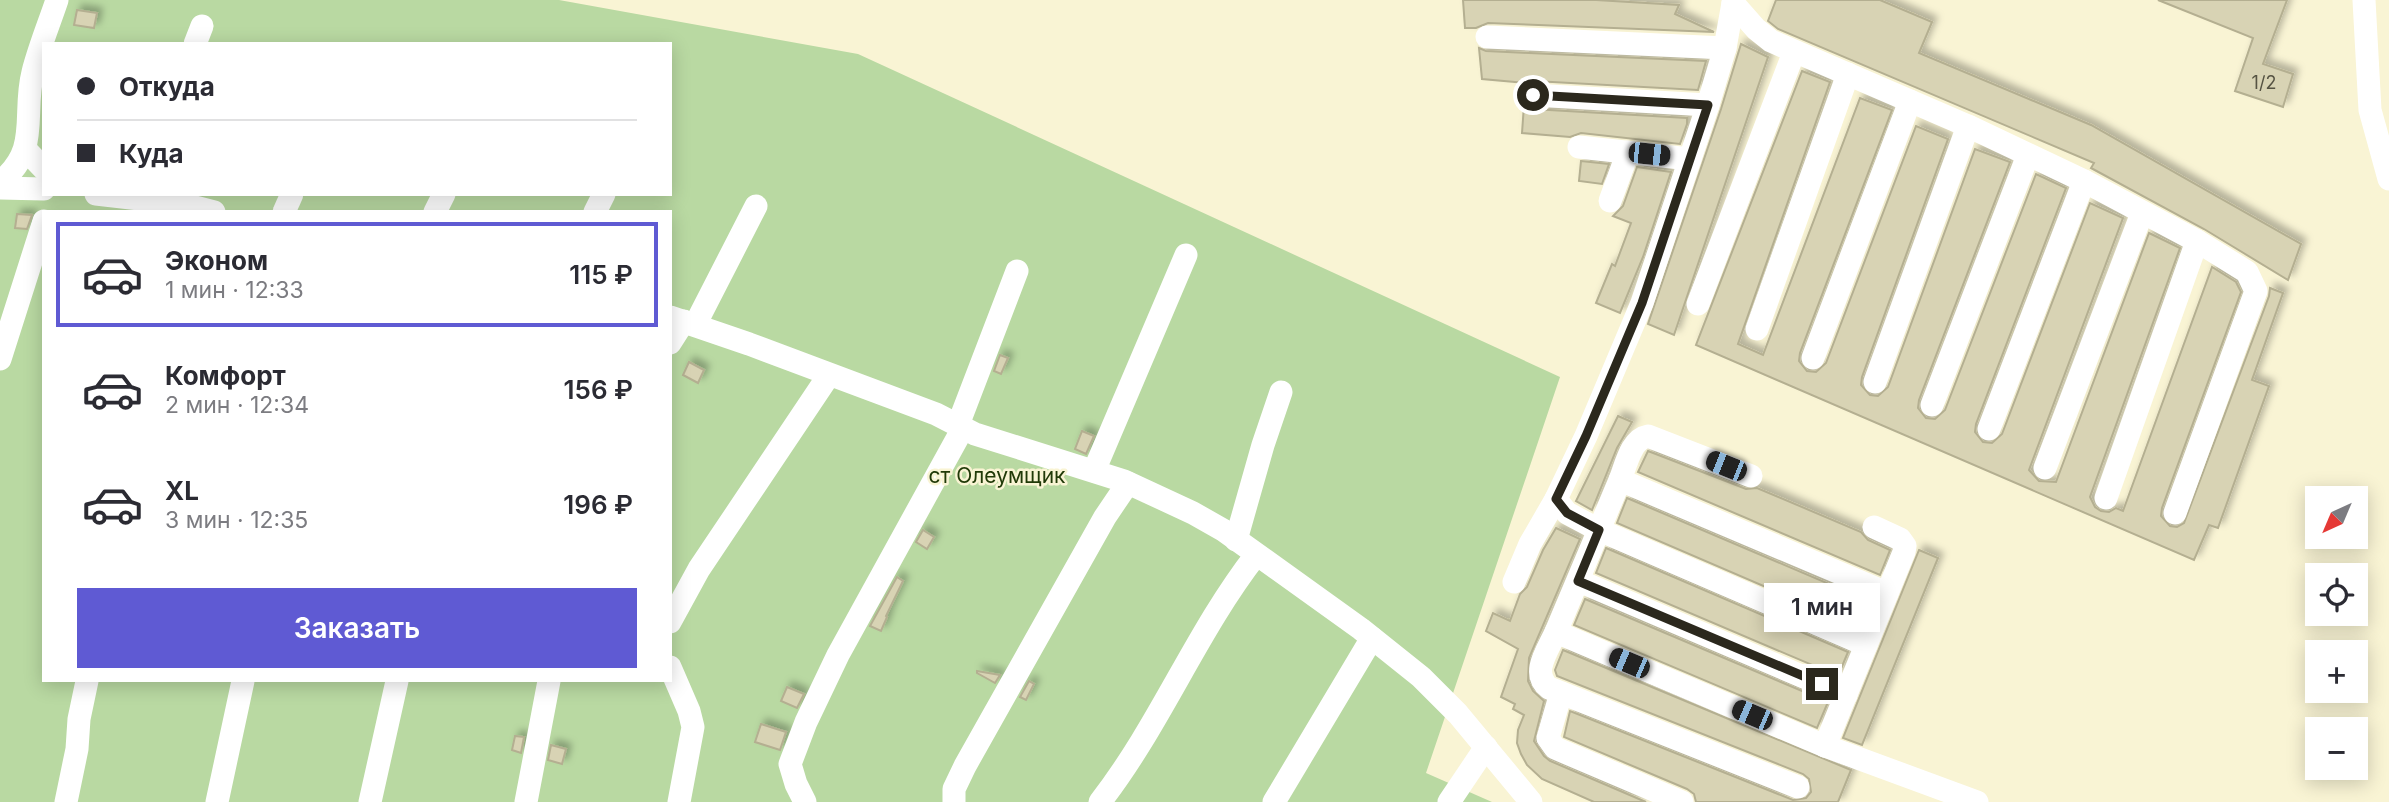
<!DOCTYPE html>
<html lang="ru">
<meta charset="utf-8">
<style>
:root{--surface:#fff;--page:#f2f2f3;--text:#2b2b33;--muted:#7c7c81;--line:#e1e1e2;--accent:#5f5ad3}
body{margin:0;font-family:Inter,sans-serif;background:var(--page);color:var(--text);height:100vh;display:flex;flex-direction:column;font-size:26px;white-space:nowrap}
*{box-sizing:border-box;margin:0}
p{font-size:23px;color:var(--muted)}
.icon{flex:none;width:38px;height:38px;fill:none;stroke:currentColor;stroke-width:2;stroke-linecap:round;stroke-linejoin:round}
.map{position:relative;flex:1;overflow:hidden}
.details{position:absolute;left:42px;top:210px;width:630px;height:472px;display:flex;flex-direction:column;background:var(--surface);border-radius:0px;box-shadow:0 4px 18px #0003}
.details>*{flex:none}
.hud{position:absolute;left:42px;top:42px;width:630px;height:154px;border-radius:0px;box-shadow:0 4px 18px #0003;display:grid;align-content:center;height:154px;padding:0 35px;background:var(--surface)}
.needle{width:46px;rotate:224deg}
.controls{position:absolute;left:2305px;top:486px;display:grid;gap:14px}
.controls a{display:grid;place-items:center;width:63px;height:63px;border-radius:0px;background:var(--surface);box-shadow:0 4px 18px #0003;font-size:35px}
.end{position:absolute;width:32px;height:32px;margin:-16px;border:9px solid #2b281d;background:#fff;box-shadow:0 0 0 4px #fff}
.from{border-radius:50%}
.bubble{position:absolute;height:49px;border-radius:0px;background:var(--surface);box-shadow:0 4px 18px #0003;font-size:23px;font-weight:600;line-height:49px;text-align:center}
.car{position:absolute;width:21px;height:42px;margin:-21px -10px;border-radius:9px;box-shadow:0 0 5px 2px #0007;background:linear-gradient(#222 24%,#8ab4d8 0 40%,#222 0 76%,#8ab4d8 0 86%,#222 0)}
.hud b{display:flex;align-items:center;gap:24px;height:66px;font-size:26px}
.hud b+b{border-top:2px solid var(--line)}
.hud i{width:18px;height:18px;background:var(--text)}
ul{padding:12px 0 0;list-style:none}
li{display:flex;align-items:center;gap:21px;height:105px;margin:0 14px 10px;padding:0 21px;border:4px solid transparent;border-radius:0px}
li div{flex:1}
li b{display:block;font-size:26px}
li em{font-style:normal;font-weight:600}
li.current{border-color:var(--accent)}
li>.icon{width:63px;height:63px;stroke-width:1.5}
.cta{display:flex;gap:14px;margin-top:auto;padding:14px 35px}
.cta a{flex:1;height:80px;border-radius:0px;background:var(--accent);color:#fff;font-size:28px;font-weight:600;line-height:80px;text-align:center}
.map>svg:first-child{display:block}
.green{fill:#b9d9a2;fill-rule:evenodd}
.building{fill:#d8d3b4;stroke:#b4af91;stroke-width:2;filter:url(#shadow)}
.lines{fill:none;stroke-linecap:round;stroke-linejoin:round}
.minor{stroke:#fff;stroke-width:23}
.route{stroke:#2b281d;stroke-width:9}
.labels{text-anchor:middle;stroke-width:5;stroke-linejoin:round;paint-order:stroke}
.number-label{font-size:18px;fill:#565343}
.park-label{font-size:21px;fill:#213a08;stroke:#f9f4d4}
</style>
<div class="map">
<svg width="2389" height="802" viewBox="0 0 2389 802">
<defs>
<filter id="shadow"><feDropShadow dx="5" dy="-5" stdDeviation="3.5" flood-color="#0004"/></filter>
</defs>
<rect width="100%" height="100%" fill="#f9f4d4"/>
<path class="green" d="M0 0H559L858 54 1560 377 1426 773 1492 802H0ZM44 44H670V194H44ZM44 212H670V681H44Z"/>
<g class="building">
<path d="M1463 0H1596L1679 5 1675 14 1714 32 1488 23 1476 28H1465Z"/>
<path d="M1776 0H1880L1932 22 1919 53 2091 125 2301 244 2288 280 2204 229 2091 168 2094 163 1778 29 1768 21Z"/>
<path d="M2158 0H2287L2263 64 2293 74 2283 107 2235 91 2253 38Z"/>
<path d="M77 10 97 13 94 28 74 25Z"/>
<path d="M1741 44 1768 57 1674 335 1648 324 1721 109Z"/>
<path d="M1479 48 1486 51 1706 61 1698 90 1534 81 1526 83 1482 79Z"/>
<path d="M1802 71 1830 82 1738 344 1763 355 1860 98 1892 110 1800 353 1799 361 1807 371 1816 372 1826 363 1916 126 1948 139 1862 377 1861 385 1870 395 1878 396 1888 387 1975 149 2010 162 1919 400 1918 408 1926 418 1935 419 1945 410 2036 174 2066 188 1976 424 1975 432 1983 442 1992 443 2002 434 2090 203 2123 218 2029 470 2039 481 2056 482 2149 233 2180 248 2090 497 2095 507 2101 511 2109 512 2116 508 2123 511 2212 267 2236 282 2241 292 2162 508 2161 516 2170 526 2177 527 2184 523 2269 296 2270 288 2283 293 2252 380 2269 386 2218 528 2209 525 2194 560 1696 345Z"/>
<path d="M1524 105 1532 109 1687 118V124L1680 144 1581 133 1570 137 1522 133Z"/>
<path d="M1581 161 1609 164 1602 184 1579 181Z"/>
<path d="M1637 167 1671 172 1643 257 1620 313 1596 303 1612 264 1615 266 1631 223 1613 216 1623 206Z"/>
<path d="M17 214 32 215 27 229 15 228Z"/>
<path d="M1000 355 1008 358 1001 374 994 371Z"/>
<path d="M689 362 704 370 698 383 683 375Z"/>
<path d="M1618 416 1632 422 1617 448 1592 510 1576 501Z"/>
<path d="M1082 431 1094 436 1086 454 1075 449Z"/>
<path d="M1648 451 1746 489 1757 488 1861 532 1868 540 1890 550 1880 575 1638 472Z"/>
<path d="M1627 498 1869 601 1859 627 1617 523Z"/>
<path d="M1556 528 1580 539 1529 658 1528 681 1533 691 1544 701 1534 741 1544 756 1550 761 1646 802H1594L1542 779 1527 765 1521 754 1517 743 1518 730 1524 715 1513 709 1515 704 1501 697 1518 649 1486 631 1493 613 1510 621 1520 594 1527 587 1543 550Z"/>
<path d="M923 530 934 537 927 549 916 542Z"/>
<path d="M1606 548 1848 652 1838 676 1596 573Z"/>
<path d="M1919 550 1938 558 1862 745 1843 738Z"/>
<path d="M897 577 903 581 886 616 887 617 881 631 870 626Z"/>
<path d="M1585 599 1828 702 1817 728 1574 625Z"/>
<path d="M1563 650 1851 770 1838 802H1696L1694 794 1687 789 1564 737 1570 711 1793 800 1806 798 1811 792 1809 779 1803 774 1557 676 1555 670Z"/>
<path d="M977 671 1000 675 995 683 977 673Z"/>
<path d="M1029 681 1034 684 1026 700 1020 697Z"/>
<path d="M787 687 804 694 797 708 781 701Z"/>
<path d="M761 724 786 732 780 750 755 742Z"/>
<path d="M515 736 524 737 521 753 512 750Z"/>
<path d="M551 745 566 749 562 764 548 760Z"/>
</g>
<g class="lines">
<g class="minor">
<path d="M1734 0 1733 3 1756 29 1771 41 1968 126 2084 181 2197 241 2247 272 2256 291 2175 513"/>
<path d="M2364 0 2370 110 2389 179"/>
<path d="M1733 3 1725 48 1708 105 1642 303 1586 436 1556 499 1567 513 1599 530 1866 645"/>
<path d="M1487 37 1725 48"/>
<path d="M195 44 202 26"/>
<path d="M1533 95 1708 105"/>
<path d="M1579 147 1690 159"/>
<path d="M25 149 44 169"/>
<path d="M0 182C41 150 22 115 33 72 39 48 49 24 57 0"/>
<path d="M0 188 44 189"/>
<path d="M96 194 183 204 214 212"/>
<path d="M1610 201 1628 152"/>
<path d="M284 212 292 194"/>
<path d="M435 212 444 194"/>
<path d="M595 212 604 194"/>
<path d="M1698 304 1794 52"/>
<path d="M670 317 749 344 936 414 975 434 1124 481 1193 513 1223 530 1361 629 1421 677 1458 714 1531 802"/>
<path d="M695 325 756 206"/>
<path d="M1757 329 1848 74"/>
<path d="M670 343 684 321"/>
<path d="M1813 358 1910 101"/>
<path d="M0 359 44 221"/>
<path d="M1875 382 1968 126"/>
<path d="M1932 405 2028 155"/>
<path d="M958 425 1017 271"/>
<path d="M1989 429 2084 181"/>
<path d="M2045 468 2142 213"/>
<path d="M1094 471 1186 255"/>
<path d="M1620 480C1626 465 1631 439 1648 436L1751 476"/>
<path d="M2106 498 2197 241"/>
<path d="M1236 540 1263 445 1281 392"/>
<path d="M1579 581 1846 695"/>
<path d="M1514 582 1530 544 1556 499"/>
<path d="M1887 593 1620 480 1556 632 1825 746 1977 802"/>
<path d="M670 622 699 569 829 375"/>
<path d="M1556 632C1548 650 1530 673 1549 688L1798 787"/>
<path d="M670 667 689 711 693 727 679 802"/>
<path d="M1561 693 1548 738 1555 748 1682 802"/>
<path d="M1825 746 1904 552 1905 546 1900 539 1874 527"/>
<path d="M66 802 77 749 79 719 87 681"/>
<path d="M217 802 243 681"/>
<path d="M370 802 397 681"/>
<path d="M526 802 549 681"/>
<path d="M805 802 796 784 790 764 806 722 838 655 963 428"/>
<path d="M954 802V789L965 766 1105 517 1128 483"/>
<path d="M1100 802C1160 725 1196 632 1256 555"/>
<path d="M1274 802 1372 638"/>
<path d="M1449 802 1486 747"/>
</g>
</g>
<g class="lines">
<path class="route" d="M1533 95 1708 105 1642 303 1586 436 1556 499 1567 513 1599 530 1578 581 1822 684"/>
</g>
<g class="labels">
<g class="number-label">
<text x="2264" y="89">1/2</text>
</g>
<g class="park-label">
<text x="997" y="483">ст Олеумщик</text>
</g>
</g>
</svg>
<div class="controls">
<a><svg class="needle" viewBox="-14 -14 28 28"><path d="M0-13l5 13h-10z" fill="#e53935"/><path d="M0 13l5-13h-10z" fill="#7c7c81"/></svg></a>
<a><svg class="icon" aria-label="locate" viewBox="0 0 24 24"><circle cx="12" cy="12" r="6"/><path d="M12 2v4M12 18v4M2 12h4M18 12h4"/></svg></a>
<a>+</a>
<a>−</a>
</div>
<i class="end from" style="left:1533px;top:95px"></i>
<i class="end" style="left:1822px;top:684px"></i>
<div class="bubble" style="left:1764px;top:583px;width:116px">1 мин</div>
<i class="car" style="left:1649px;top:154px;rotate:96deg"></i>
<i class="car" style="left:1726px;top:466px;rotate:292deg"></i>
<i class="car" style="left:1629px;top:663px;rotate:293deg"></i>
<i class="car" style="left:1752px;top:715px;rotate:293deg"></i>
<div class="hud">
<b><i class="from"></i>Откуда</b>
<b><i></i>Куда</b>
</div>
<section class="details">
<ul>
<li class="current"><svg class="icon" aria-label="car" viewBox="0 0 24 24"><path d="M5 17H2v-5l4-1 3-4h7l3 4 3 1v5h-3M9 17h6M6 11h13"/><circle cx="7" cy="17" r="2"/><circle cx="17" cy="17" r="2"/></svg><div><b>Эконом</b><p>1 мин · 12:33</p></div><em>115 ₽</em></li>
<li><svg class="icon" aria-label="car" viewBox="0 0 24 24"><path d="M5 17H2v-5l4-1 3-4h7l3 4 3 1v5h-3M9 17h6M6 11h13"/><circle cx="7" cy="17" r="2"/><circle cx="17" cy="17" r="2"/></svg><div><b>Комфорт</b><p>2 мин · 12:34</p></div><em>156 ₽</em></li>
<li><svg class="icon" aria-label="car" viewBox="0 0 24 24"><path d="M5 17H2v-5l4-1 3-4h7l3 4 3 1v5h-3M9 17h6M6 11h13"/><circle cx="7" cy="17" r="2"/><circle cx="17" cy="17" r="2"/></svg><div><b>XL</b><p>3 мин · 12:35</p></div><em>196 ₽</em></li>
</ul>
<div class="cta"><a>Заказать</a></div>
</section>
</div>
